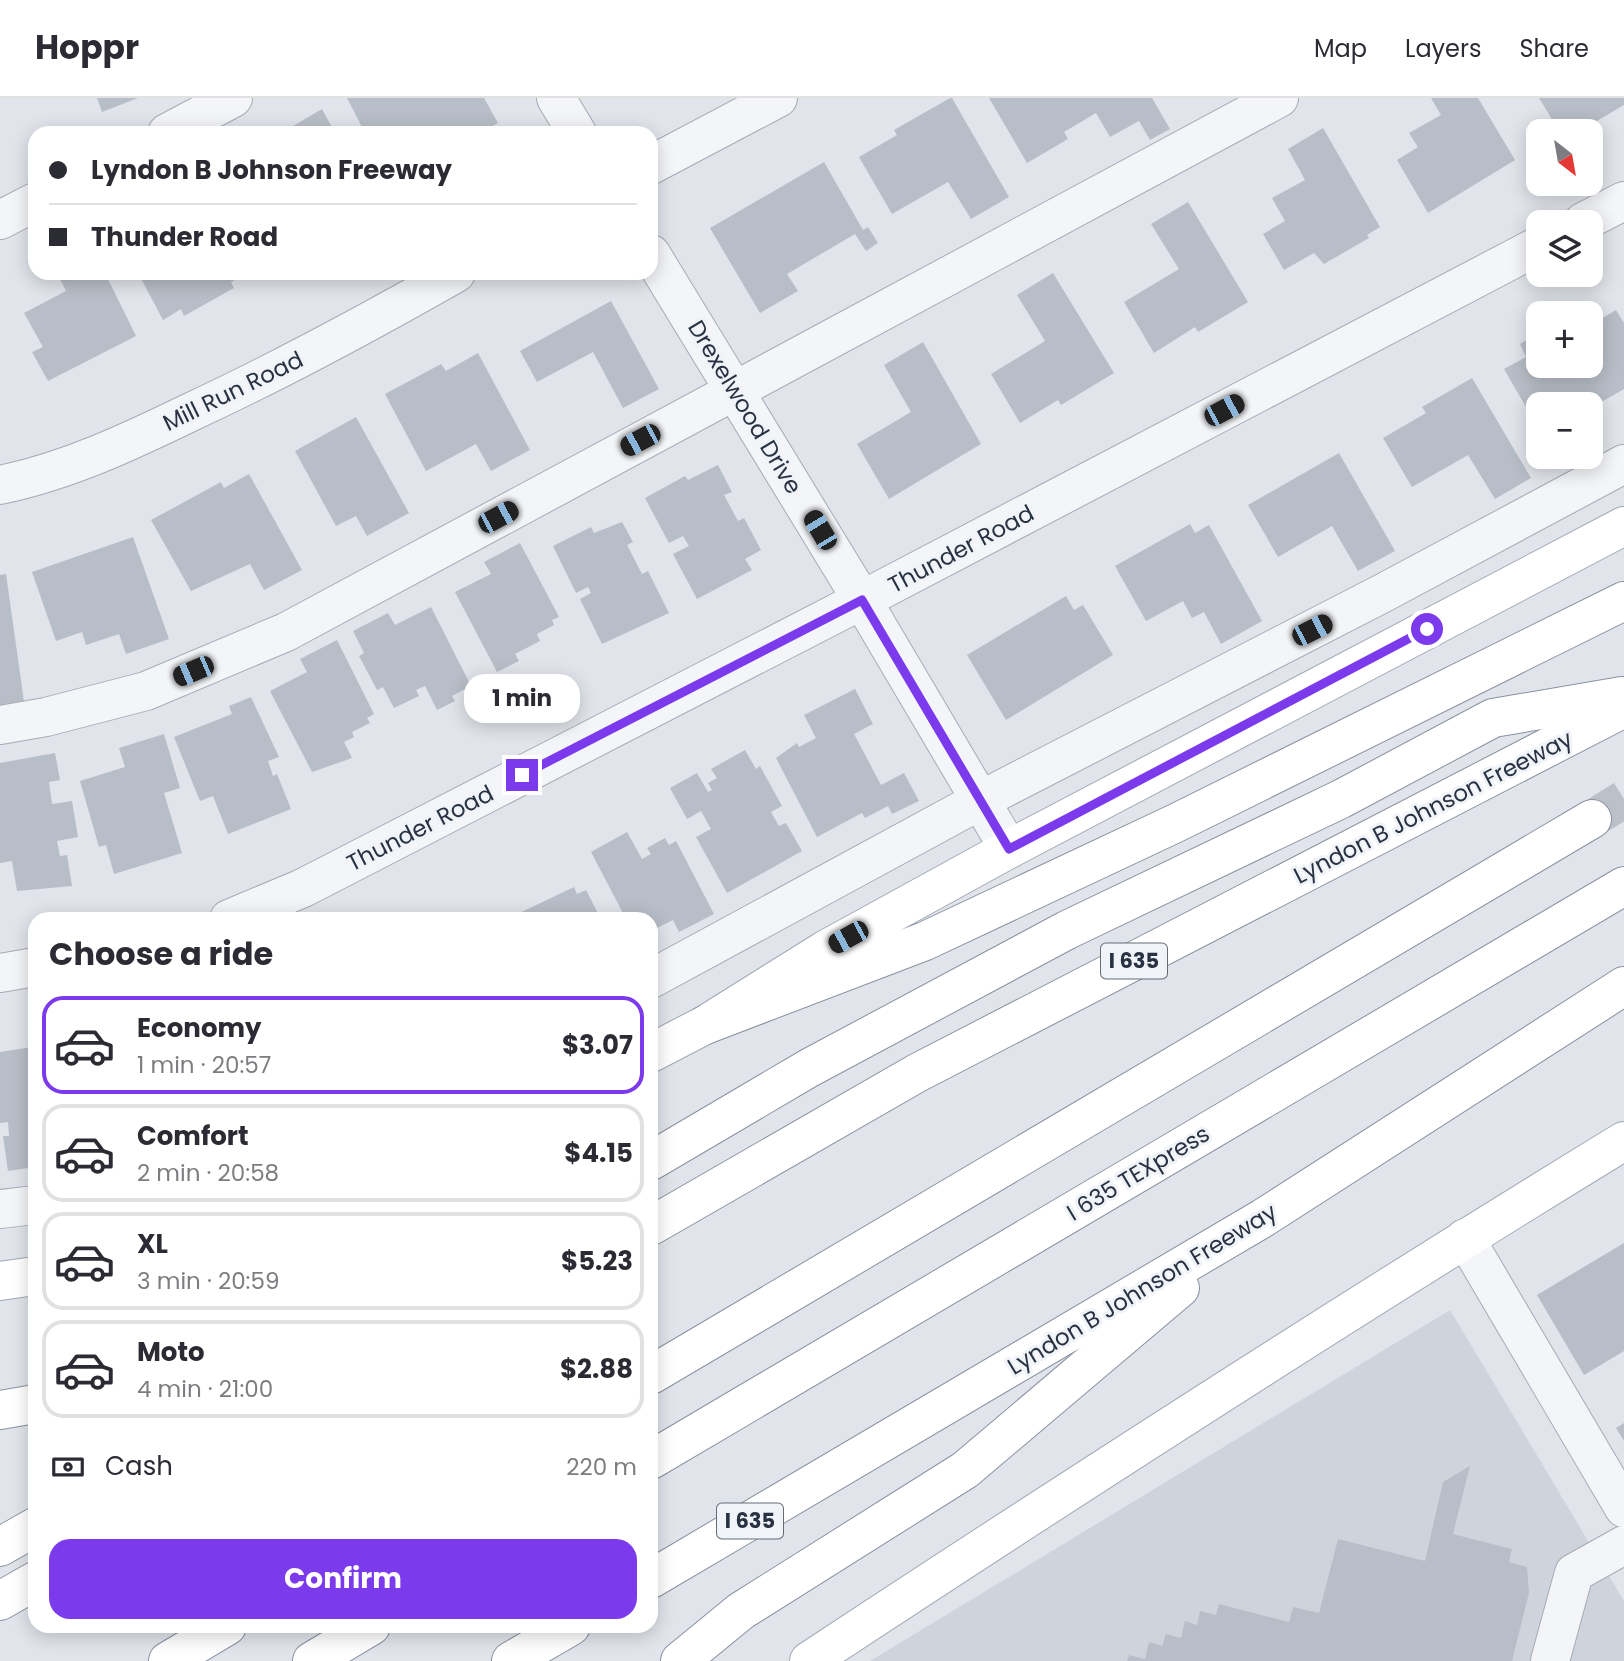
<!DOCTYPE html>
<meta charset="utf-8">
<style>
:root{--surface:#fff;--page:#f7f7f7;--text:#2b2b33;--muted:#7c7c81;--line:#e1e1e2;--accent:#7c3aed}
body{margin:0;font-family:Poppins,sans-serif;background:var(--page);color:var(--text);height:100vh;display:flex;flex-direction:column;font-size:26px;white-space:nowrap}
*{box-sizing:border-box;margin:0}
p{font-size:23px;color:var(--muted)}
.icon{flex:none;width:38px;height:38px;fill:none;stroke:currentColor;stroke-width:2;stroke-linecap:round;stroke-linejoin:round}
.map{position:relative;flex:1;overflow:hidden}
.sheet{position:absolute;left:28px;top:814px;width:630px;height:721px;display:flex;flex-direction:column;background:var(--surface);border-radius:21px;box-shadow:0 4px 18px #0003}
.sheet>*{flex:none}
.guide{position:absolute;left:28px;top:28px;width:630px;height:154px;border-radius:21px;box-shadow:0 4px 18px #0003;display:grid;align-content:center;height:154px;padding:0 21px;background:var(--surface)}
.needle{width:46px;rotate:149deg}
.buttons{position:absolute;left:1526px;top:21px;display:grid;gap:14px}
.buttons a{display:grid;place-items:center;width:77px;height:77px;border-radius:14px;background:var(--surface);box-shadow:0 4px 18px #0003;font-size:35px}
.end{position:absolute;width:32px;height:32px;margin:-16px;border:9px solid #7c3aed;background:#fff;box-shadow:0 0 0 4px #fff}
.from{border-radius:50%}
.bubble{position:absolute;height:49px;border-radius:21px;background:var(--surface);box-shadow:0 4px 18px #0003;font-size:23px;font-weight:700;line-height:49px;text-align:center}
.car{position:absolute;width:21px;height:42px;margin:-21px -10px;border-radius:9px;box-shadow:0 0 5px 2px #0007;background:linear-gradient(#222 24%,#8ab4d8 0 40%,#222 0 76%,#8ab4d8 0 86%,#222 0)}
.guide b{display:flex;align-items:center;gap:24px;height:66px;font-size:26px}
.guide b+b{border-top:2px solid var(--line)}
.guide i{width:18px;height:18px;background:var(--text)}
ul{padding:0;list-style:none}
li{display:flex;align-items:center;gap:21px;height:98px;margin:0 14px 10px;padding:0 7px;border:4px solid var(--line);border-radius:21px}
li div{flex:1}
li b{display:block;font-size:26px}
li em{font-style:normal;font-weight:700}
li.active{border-color:var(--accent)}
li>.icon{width:63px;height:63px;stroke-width:1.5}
h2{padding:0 21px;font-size:32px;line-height:84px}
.pay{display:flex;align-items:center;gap:18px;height:77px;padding:0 21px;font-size:26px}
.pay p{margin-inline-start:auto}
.action{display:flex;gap:14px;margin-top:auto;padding:14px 21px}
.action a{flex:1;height:80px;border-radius:21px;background:var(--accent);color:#fff;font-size:28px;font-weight:700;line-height:80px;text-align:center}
header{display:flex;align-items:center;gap:42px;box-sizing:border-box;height:98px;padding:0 35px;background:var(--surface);border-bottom:2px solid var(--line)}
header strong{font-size:33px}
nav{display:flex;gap:38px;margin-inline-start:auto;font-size:24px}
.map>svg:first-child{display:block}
.built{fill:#cfd4dc}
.building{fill:#b8bec7}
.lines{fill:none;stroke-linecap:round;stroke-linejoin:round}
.highway-tunnel{stroke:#bcc0c8;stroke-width:38;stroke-dasharray:38 19;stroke-linecap:butt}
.minor-casing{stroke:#a6abb4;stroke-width:40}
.major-casing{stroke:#a0a9b6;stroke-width:40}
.highway-casing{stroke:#8892a1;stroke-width:40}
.minor{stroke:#f4f5f8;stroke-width:38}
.major{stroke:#fff;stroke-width:38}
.highway{stroke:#fff;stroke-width:38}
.route{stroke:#7c3aed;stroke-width:9}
.labels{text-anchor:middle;stroke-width:6;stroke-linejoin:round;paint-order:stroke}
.shield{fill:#f0f3f7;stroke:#656c78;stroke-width:2}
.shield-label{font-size:21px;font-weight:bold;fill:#293242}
.street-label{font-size:23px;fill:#293242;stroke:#f0f3f7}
</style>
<header>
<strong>Hoppr</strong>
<nav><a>Map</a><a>Layers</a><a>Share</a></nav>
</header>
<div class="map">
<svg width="1624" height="1563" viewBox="0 0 1624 1563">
<rect width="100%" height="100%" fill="#e1e4ea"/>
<path class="built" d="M1450 1212 1624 1503V1563H870Z"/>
<g class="building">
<path d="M97 0H138L102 14Z"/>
<path d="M347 0H484L498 25 479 35H365Z"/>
<path d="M950 0H952L1009 99 971 121 948 84 892 116 859 59 897 37 894 32Z"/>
<path d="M989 0H1152L1170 31 1150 42 1139 23 1110 39 1096 15 1064 34 1068 41 1027 65Z"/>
<path d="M1431 0H1478L1515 62 1428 115 1397 62 1418 49 1409 35 1441 17Z"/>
<path d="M1539 0H1624V7L1590 27 1586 22 1566 33H1559Z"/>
<path d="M322 11 335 35H290L288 31Z"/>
<path d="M1323 30 1380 129 1367 137 1369 140 1324 166 1314 155 1284 172 1263 136 1285 123 1272 100 1305 82 1288 51Z"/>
<path d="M824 64 863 132 868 129 878 145 866 153 855 136 787 176 798 193 760 215 710 130Z"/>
<path d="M1188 104 1248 204 1198 234 1195 229 1154 255 1124 204 1179 171 1151 126Z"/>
<path d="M57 175H105L136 238 48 283 32 254 43 249 24 215 66 193Z"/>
<path d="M138 175H247L231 184 234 190 184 218 181 211 163 222Z"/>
<path d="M1053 175 1114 275 1061 307 1058 302 1020 325 991 276 1045 243 1017 197Z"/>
<path d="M611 203 659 291 623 310 593 254 537 284 520 253Z"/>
<path d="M1616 212 1624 225V291L1591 310V306H1538V330L1504 271 1526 259 1520 246 1538 235V268H1591V227Z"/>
<path d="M923 244 981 346 889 401 857 346 911 314 884 267Z"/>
<path d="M478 255 530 352 491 373 476 346 426 373 385 296 441 266 446 273Z"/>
<path d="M1472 280 1531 380 1495 401 1468 357 1412 389 1383 340 1426 315 1422 309Z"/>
<path d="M356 319 409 415 367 438 356 418 336 428 295 353Z"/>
<path d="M1339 355 1395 453 1358 473 1332 428 1278 459 1248 407Z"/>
<path d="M718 367 732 394 724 397 738 423 744 420 761 452 745 461 752 472 697 501 673 456 689 448 683 438 669 445 645 400 685 378 688 382Z"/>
<path d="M249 376 302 472 264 492 250 466 191 493 151 422 221 384 224 390Z"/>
<path d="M622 424 633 444 627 447 642 476 648 473 669 515 602 546 580 501 591 495 588 489 576 495 553 448 591 429 594 435Z"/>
<path d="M1190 426 1195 435 1209 427 1262 523 1221 546 1204 514 1192 520 1183 503 1146 523 1115 468Z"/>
<path d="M133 439 169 541 126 556 119 536 86 547 82 534 56 543 32 474Z"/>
<path d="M520 445 559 519 552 522 554 527 537 536 540 543 515 556 519 563 497 574 455 494 491 476 484 464Z"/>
<path d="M6 476 24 604 0 608V477Z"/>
<path d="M1066 498 1074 512 1083 507 1113 557 1006 622 967 557Z"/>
<path d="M431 509 471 588 452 598 455 603 437 612 425 588 416 592 419 598 394 610 383 589 377 592 359 558 364 555 353 533 388 515 395 527Z"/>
<path d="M337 542 374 616 367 620 370 625 352 634 354 639 344 644 352 660 312 674 270 593 307 574 300 561Z"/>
<path d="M855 591 873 626 854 636 881 687 904 675 919 703 892 716 888 708 865 720 862 715 817 739 776 660 797 645 799 649 816 640 804 617Z"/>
<path d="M251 599 279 659 268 663 273 678 277 676 291 711 228 736 213 698 200 703 174 639 232 616 229 608Z"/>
<path d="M164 636 180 690 164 695 182 755 114 776 106 747 99 749 80 683 125 669 119 650Z"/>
<path d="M745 652 756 671 760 668 782 708 771 714 779 728 786 725 802 753 727 795 696 739 711 731 701 713 687 721 670 690 697 675 708 694 712 692 708 685 717 680 711 671Z"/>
<path d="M55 655 60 682 49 684 52 706 72 703 78 739 57 743 60 758 67 757 72 788 17 793 12 763 0 765V665Z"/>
<path d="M627 734 642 761 651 756 647 750 665 740 669 747 676 743 714 816 679 834 673 822 651 833V821H626L591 754Z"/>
<path d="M574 789 577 796 586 792 601 821H507Z"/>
<path d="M32 949 35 961V1069L8 1073 3 1038H9L8 1024 0 1025V954Z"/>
<path d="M1624 1145V1253L1584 1277 1537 1197Z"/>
<path d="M1624 1325V1343L1616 1330Z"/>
<path d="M1470 1368 1453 1436 1512 1451 1509 1464 1527 1469 1529 1495 1512 1563H1127L1129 1557 1145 1561 1149 1544 1162 1548 1166 1536 1181 1540 1185 1523 1197 1527 1200 1513 1216 1517 1219 1506 1289 1524 1293 1509 1319 1515 1338 1441 1425 1463 1443 1384Z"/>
</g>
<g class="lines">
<path class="highway-tunnel" d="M1592 721 1624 701"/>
<defs>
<g id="minor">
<path d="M556 0 577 35"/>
<path d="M167 35 233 0"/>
<path d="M651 67 778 0"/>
<path d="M0 122 35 104"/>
<path d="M1583 124 1624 103"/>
<path d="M651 156 862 502 1009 751"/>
<path d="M0 387C68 373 131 343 193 313 283 271 370 224 456 175"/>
<path d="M0 627 46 619 146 593 286 534 1279 0"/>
<path d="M229 821 303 790 862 502 1538 148"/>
<path d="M0 875 35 869"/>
<path d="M651 881 981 702 1383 495 1624 366"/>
<path d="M0 1111 35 1107"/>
<path d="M1465 1140 1624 1410"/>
<path d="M1550 1563 1574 1475 1624 1447"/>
</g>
<g id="major">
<path d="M651 955 705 927 825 852 1009 751 1624 428"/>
<path d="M0 1183 35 1178"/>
<path d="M809 1563C1078 1386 1349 1211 1624 1043"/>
</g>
<g id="highway">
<path d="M705 927 925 843 1176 725 1624 503"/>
<path d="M651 1063 809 970 1067 832 1341 701 1493 620 1622 598"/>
<path d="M651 1128 917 975 1624 610"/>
<path d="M651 1277 1592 721"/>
<path d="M0 1312 35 1306"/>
<path d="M651 1362 1624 788"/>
<path d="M0 1449 35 1429"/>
<path d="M651 1481 1263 1120 1624 888"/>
<path d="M0 1503 35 1483"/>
<path d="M168 1563 227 1528"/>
<path d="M312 1563 371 1528"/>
<path d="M511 1563 571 1528"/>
<path d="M680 1563 741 1513 965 1372 1180 1190"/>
</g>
</defs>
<use href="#minor" class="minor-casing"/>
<use href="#major" class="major-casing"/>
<use href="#highway" class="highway-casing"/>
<use href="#minor" class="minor"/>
<use href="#major" class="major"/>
<use href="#highway" class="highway"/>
</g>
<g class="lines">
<path class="route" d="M522 677 862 502 1009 751 1427 531"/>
</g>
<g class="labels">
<g class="shield">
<rect x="1101" y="845.5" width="66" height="35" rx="5"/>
<rect x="717" y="1405.5" width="66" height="35" rx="5"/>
</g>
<g class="shield-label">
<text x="1134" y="870">I 635</text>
<text x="750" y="1430">I 635</text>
</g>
<g class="street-label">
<text transform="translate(233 293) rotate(-26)" y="8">Mill Run Road</text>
<text transform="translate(745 309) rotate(59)" y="8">Drexelwood Drive</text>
<text transform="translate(961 451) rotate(-28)" y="8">Thunder Road</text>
<text transform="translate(1433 709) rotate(-27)" y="8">Lyndon B Johnson Freeway</text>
<text transform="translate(420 730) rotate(-27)" y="8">Thunder Road</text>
<text transform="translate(1138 1075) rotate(-31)" y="8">I 635 TEXpress</text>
<text transform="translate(1142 1191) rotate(-31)" y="8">Lyndon B Johnson Freeway</text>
</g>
</g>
</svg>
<div class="buttons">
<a><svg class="needle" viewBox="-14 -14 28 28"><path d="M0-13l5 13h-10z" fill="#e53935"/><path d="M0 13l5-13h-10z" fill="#7c7c81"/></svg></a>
<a><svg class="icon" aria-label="layers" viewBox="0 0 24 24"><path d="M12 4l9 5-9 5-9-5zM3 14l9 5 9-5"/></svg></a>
<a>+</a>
<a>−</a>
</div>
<i class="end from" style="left:1427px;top:531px"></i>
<i class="end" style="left:522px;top:677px"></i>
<div class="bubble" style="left:464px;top:576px;width:116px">1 min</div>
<i class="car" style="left:1224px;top:312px;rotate:62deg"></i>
<i class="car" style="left:640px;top:342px;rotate:242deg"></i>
<i class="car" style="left:498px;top:419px;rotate:62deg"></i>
<i class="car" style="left:820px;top:432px;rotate:329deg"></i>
<i class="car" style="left:1312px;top:532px;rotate:63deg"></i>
<i class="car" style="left:193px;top:573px;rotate:247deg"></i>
<i class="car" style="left:848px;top:839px;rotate:241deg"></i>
<div class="guide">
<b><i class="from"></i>Lyndon B Johnson Freeway</b>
<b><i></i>Thunder Road</b>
</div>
<section class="sheet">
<h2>Choose a ride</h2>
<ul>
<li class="active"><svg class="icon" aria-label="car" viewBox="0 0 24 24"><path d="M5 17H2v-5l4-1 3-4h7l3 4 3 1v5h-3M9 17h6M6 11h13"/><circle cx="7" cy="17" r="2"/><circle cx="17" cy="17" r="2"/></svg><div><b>Economy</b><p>1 min · 20:57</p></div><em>$3.07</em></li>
<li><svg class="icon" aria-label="car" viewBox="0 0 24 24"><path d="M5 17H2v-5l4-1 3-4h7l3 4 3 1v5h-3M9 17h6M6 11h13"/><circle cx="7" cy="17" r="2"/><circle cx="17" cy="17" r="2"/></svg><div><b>Comfort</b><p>2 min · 20:58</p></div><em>$4.15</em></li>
<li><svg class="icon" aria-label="car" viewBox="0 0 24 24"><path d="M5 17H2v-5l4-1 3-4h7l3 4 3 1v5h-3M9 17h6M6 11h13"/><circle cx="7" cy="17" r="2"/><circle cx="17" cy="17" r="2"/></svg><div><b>XL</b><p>3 min · 20:59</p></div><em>$5.23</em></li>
<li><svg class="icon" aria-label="car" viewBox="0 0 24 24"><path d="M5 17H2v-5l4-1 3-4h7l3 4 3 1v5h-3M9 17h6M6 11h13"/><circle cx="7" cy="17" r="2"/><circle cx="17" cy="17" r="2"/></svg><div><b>Moto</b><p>4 min · 21:00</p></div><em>$2.88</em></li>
</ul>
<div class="pay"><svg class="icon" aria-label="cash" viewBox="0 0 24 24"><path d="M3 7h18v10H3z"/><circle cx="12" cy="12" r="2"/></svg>Cash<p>220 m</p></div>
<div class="action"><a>Confirm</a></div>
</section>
</div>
